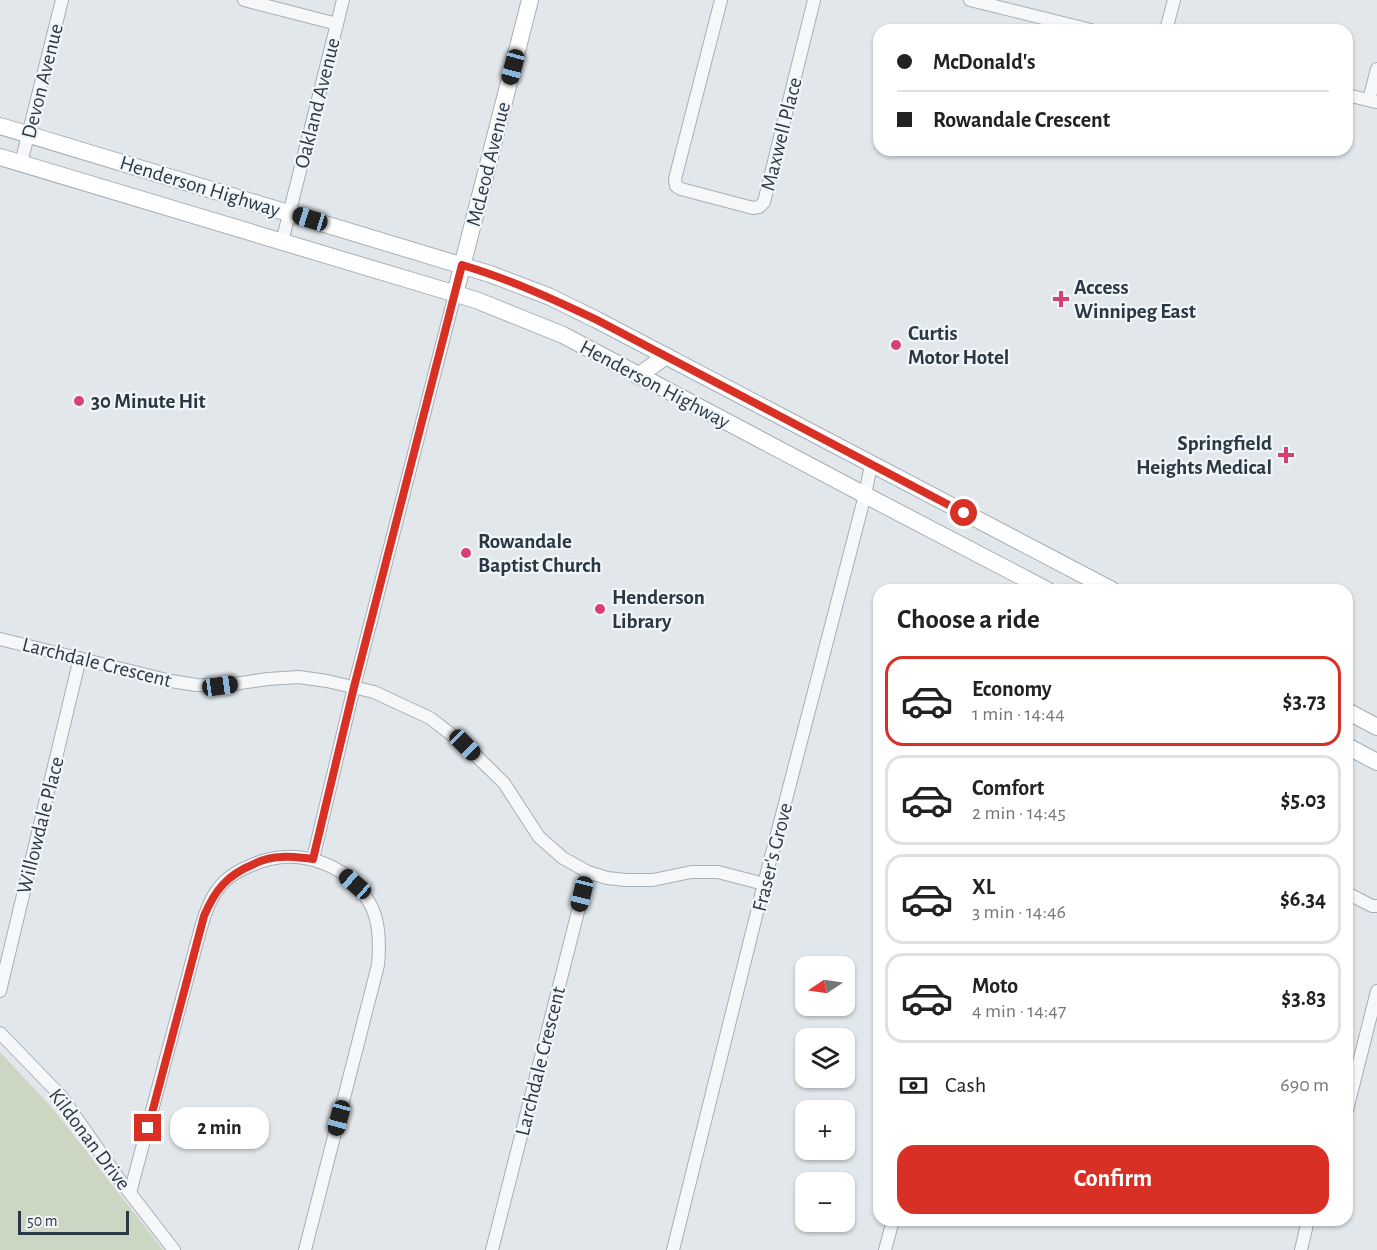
<!DOCTYPE html>
<meta charset="utf-8">
<style>
:root{--surface:#fff;--page:#f6f6f6;--text:#222;--muted:#767676;--line:#e0e0e0;--accent:#d93025}
body{margin:0;font-family:"Alegreya Sans",sans-serif;background:var(--page);color:var(--text);height:100vh;display:flex;flex-direction:column;font-size:22px;white-space:nowrap}
*{box-sizing:border-box;margin:0}
p{font-size:20px;color:var(--muted)}
.icon{flex:none;width:33px;height:33px;fill:none;stroke:currentColor;stroke-width:2;stroke-linecap:round;stroke-linejoin:round}
.map{position:relative;flex:1;overflow:hidden}
.details{position:absolute;left:873px;top:584px;width:480px;height:642px;display:flex;flex-direction:column;background:var(--surface);border-radius:18px;box-shadow:0 2px 4px #0004}
.details>*{flex:none}
.hud{position:absolute;left:873px;top:24px;width:480px;height:132px;border-radius:18px;box-shadow:0 2px 4px #0004;display:grid;align-content:center;height:132px;padding:0 24px;background:var(--surface)}
.needle{width:39px;rotate:257deg}
.fabs{position:absolute;left:795px;top:956px;display:grid;gap:12px}
.fabs a{display:grid;place-items:center;width:60px;height:60px;border-radius:12px;background:var(--surface);box-shadow:0 2px 4px #0004;font-size:30px}
.scale{position:absolute;left:18px;bottom:15px;width:111px;box-sizing:border-box;padding-left:6px;border:3px solid #293844;border-top:0;font-size:16px;line-height:21px;white-space:nowrap;color:#293844;-webkit-text-stroke:4px #f2f6f8;paint-order:stroke}
.end{position:absolute;width:27px;height:27px;margin:-14px;border:8px solid #d93025;background:#fff;box-shadow:0 0 0 3px #fff}
.from{border-radius:50%}
.bubble{position:absolute;height:42px;border-radius:18px;background:var(--surface);box-shadow:0 2px 4px #0004;font-size:20px;font-weight:700;line-height:42px;text-align:center}
.car{position:absolute;width:18px;height:36px;margin:-18px -9px;border-radius:8px;box-shadow:0 0 4px 2px #0007;background:linear-gradient(#222 24%,#8ab4d8 0 40%,#222 0 76%,#8ab4d8 0 86%,#222 0)}
.hud b{display:flex;align-items:center;gap:21px;height:57px;font-size:22px}
.hud b+b{border-top:2px solid var(--line)}
.hud i{width:15px;height:15px;background:var(--text)}
ul{padding:0;list-style:none}
li{display:flex;align-items:center;gap:18px;height:90px;margin:0 12px 9px;padding:0 12px;border:3px solid var(--line);border-radius:18px}
li div{flex:1}
li b{display:block;font-size:22px}
li em{font-style:normal;font-weight:700}
li.current{border-color:var(--accent)}
li>.icon{width:54px;height:54px;stroke-width:1.5}
h2{padding:0 24px;font-size:27px;line-height:72px}
.pay{display:flex;align-items:center;gap:15px;height:66px;padding:0 24px;font-size:22px}
.pay p{margin-inline-start:auto}
.primary-button{display:flex;gap:12px;margin-top:auto;padding:12px 24px}
.primary-button a{flex:1;height:69px;border-radius:18px;background:var(--accent);color:#fff;font-size:24px;font-weight:700;line-height:69px;text-align:center}
.map>svg:first-child{display:block}
.green{fill:#cbd6c3}
.lines{fill:none;stroke-linecap:round;stroke-linejoin:round}
.street-casing{stroke:#a7afb6;stroke-width:14}
.secondary-casing{stroke:#a7afb6;stroke-width:18}
.street{stroke:#f5f7f9;stroke-width:12}
.secondary{stroke:#fff;stroke-width:16}
.route{stroke:#d93025;stroke-width:8}
.poi-dot{fill:#d74073;stroke:#f2f6f8;stroke-width:2}
.labels{text-anchor:middle;stroke-width:4.5;stroke-linejoin:round;paint-order:stroke}
.street-label{font-size:21px;fill:#293844;stroke:#f2f6f8}
.poi-label{font-size:21px;font-weight:bold;fill:#293844;stroke:#f2f6f8;text-anchor:start}
</style>
<div class="map">
<svg width="1377" height="1250" viewBox="0 0 1377 1250">
<rect width="100%" height="100%" fill="#e2e7eb"/>
<path class="green" d="M0 1052 54 1110 163 1250H0Z"/>
<g class="lines">
<defs>
<g id="street">
<path d="M244 0 337 24"/>
<path d="M721 0 675 179 676 186 681 189 753 208 759 207 764 202 814 0"/>
<path d="M970 0 1091 30"/>
<path d="M1166 30 1174 0"/>
<path d="M1347 95 1376 102"/>
<path d="M1369 100 1377 69"/>
<path d="M21 163 62 0"/>
<path d="M282 242 343 0"/>
<path d="M0 639 171 681 196 685 220 686 268 679 299 677 327 681 374 692 430 718 465 745 504 783 539 837 563 858 588 872 607 878 626 880H653L691 872H718L764 884"/>
<path d="M313 859 354 687 455 294"/>
<path d="M1347 893 1372 906H1377"/>
<path d="M0 991 80 658"/>
<path d="M0 1033 61 1096 119 1179 174 1250"/>
<path d="M1347 1110 1377 991"/>
<path d="M130 1193 200 931C205 913 211 895 224 882 232 874 242 869 252 865 294 846 345 861 369 902 380 920 380 944 378 965L305 1250"/>
<path d="M492 1250 588 872"/>
<path d="M673 1250 764 884 865 495 871 465"/>
<path d="M885 1250 893 1220"/>
<path d="M1301 1250 1308 1220"/>
</g>
<g id="secondary">
<path d="M0 126 490 274 548 296 597 320 1112 590"/>
<path d="M0 157 476 300 563 335 865 495 1047 590"/>
<path d="M455 294 530 0"/>
<path d="M638 376 666 356"/>
<path d="M1347 711 1377 727"/>
<path d="M1347 746 1377 762"/>
</g>
</defs>
<use href="#street" class="street-casing"/>
<use href="#secondary" class="secondary-casing"/>
<use href="#street" class="street"/>
<use href="#secondary" class="secondary"/>
</g>
<g class="lines">
<path class="route" d="M148 1128 204 916C215 890 227 875 254 864 262 860 271 857 281 857 291 856 302 858 313 859L354 687 462 265C509 279 553 299 597 320L964 513"/>
</g>
<g class="poi-dot">
<path d="M1058 290h6v6h6v6h-6v6h-6v-6h-6v-6h6z"/>
<circle cx="896" cy="345" r="6"/>
<circle cx="79" cy="401" r="6"/>
<path d="M1283 446h6v6h6v6h-6v6h-6v-6h-6v-6h6z"/>
<circle cx="466" cy="553" r="6"/>
<circle cx="600" cy="609" r="6"/>
</g>
<g class="labels">
<g class="street-label">
<text transform="translate(42 81) rotate(-76)" y="7">Devon Avenue</text>
<text transform="translate(317 103) rotate(-76)" y="7">Oakland Avenue</text>
<text transform="translate(781 134) rotate(-76)" y="7">Maxwell Place</text>
<text transform="translate(488 164) rotate(-76)" y="7">McLeod Avenue</text>
<text transform="translate(200 186) rotate(17)" y="7">Henderson Highway</text>
<text transform="translate(655 384) rotate(28)" y="7">Henderson Highway</text>
<text transform="translate(97 662) rotate(14)" y="7">Larchdale Crescent</text>
<text transform="translate(40 825) rotate(-76)" y="7">Willowdale Place</text>
<text transform="translate(772 857) rotate(-76)" y="7">Fraser's Grove</text>
<text transform="translate(540 1061) rotate(-76)" y="7">Larchdale Crescent</text>
<text transform="translate(90 1139) rotate(53)" y="7">Kildonan Drive</text>
</g>
<g class="poi-label">
<text x="1074" y="294">Access<tspan x="1074" dy="24">Winnipeg East</tspan></text>
<text x="908" y="340">Curtis<tspan x="908" dy="24">Motor Hotel</tspan></text>
<text x="91" y="408">30 Minute Hit</text>
<text x="1272" y="450" text-anchor="end">Springfield<tspan x="1272" dy="24">Heights Medical</tspan></text>
<text x="478" y="548">Rowandale<tspan x="478" dy="24">Baptist Church</tspan></text>
<text x="612" y="604">Henderson<tspan x="612" dy="24">Library</tspan></text>
</g>
</g>
</svg>
<div class="fabs">
<a><svg class="needle" viewBox="-14 -14 28 28"><path d="M0-13l5 13h-10z" fill="#e53935"/><path d="M0 13l5-13h-10z" fill="#767676"/></svg></a>
<a><svg class="icon" aria-label="layers" viewBox="0 0 24 24"><path d="M12 4l9 5-9 5-9-5zM3 14l9 5 9-5"/></svg></a>
<a>+</a>
<a>−</a>
</div>
<div class="scale">50 m</div>
<i class="end from" style="left:964px;top:513px"></i>
<i class="end" style="left:148px;top:1128px"></i>
<div class="bubble" style="left:170px;top:1107px;width:99px">2 min</div>
<i class="car" style="left:513px;top:67px;rotate:195deg"></i>
<i class="car" style="left:310px;top:219px;rotate:287deg"></i>
<i class="car" style="left:220px;top:686px;rotate:82deg"></i>
<i class="car" style="left:465px;top:745px;rotate:135deg"></i>
<i class="car" style="left:355px;top:884px;rotate:311deg"></i>
<i class="car" style="left:582px;top:894px;rotate:194deg"></i>
<i class="car" style="left:339px;top:1118px;rotate:195deg"></i>
<div class="hud">
<b><i class="from"></i>McDonald's</b>
<b><i></i>Rowandale Crescent</b>
</div>
<section class="details">
<h2>Choose a ride</h2>
<ul>
<li class="current"><svg class="icon" aria-label="car" viewBox="0 0 24 24"><path d="M5 17H2v-5l4-1 3-4h7l3 4 3 1v5h-3M9 17h6M6 11h13"/><circle cx="7" cy="17" r="2"/><circle cx="17" cy="17" r="2"/></svg><div><b>Economy</b><p>1 min · 14:44</p></div><em>$3.73</em></li>
<li><svg class="icon" aria-label="car" viewBox="0 0 24 24"><path d="M5 17H2v-5l4-1 3-4h7l3 4 3 1v5h-3M9 17h6M6 11h13"/><circle cx="7" cy="17" r="2"/><circle cx="17" cy="17" r="2"/></svg><div><b>Comfort</b><p>2 min · 14:45</p></div><em>$5.03</em></li>
<li><svg class="icon" aria-label="car" viewBox="0 0 24 24"><path d="M5 17H2v-5l4-1 3-4h7l3 4 3 1v5h-3M9 17h6M6 11h13"/><circle cx="7" cy="17" r="2"/><circle cx="17" cy="17" r="2"/></svg><div><b>XL</b><p>3 min · 14:46</p></div><em>$6.34</em></li>
<li><svg class="icon" aria-label="car" viewBox="0 0 24 24"><path d="M5 17H2v-5l4-1 3-4h7l3 4 3 1v5h-3M9 17h6M6 11h13"/><circle cx="7" cy="17" r="2"/><circle cx="17" cy="17" r="2"/></svg><div><b>Moto</b><p>4 min · 14:47</p></div><em>$3.83</em></li>
</ul>
<div class="pay"><svg class="icon" aria-label="cash" viewBox="0 0 24 24"><path d="M3 7h18v10H3z"/><circle cx="12" cy="12" r="2"/></svg>Cash<p>690 m</p></div>
<div class="primary-button"><a>Confirm</a></div>
</section>
</div>
